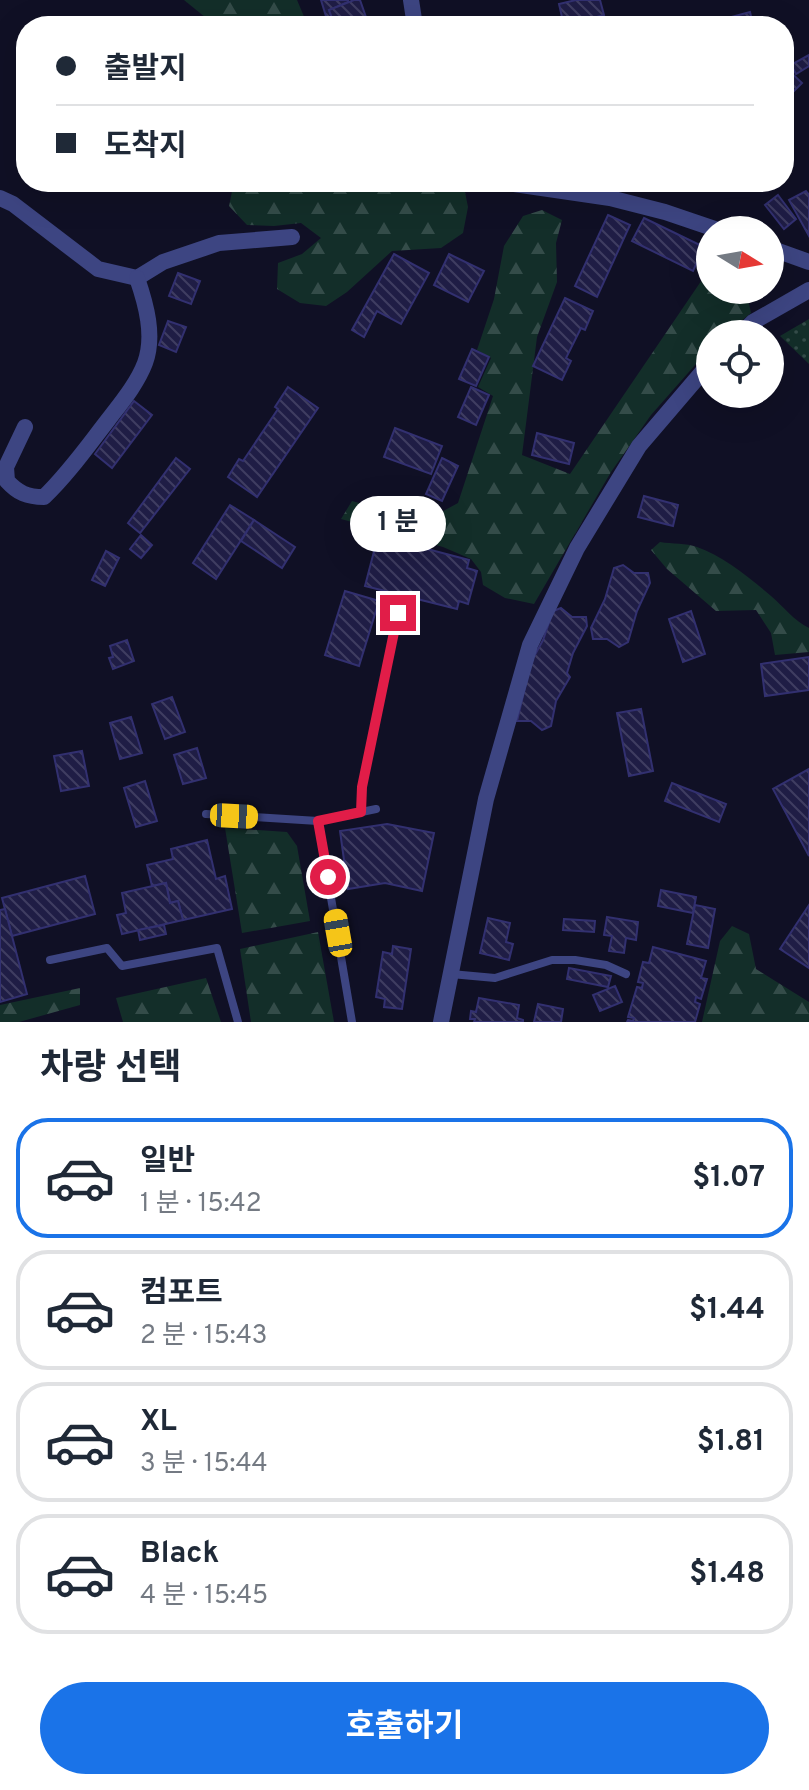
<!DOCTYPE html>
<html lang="ko">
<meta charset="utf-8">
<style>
:root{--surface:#fff;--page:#f6f6f7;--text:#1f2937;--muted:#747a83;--line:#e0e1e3;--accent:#1a73e8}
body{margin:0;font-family:Overpass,"Noto Sans KR",sans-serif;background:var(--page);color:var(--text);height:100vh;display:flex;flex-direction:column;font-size:30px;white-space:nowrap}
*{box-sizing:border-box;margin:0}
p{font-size:26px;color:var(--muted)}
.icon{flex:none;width:44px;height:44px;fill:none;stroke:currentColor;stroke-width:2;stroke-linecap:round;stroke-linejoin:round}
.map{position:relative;height:1022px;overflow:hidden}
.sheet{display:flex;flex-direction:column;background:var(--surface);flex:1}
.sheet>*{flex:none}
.guide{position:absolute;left:16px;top:16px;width:778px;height:176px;border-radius:32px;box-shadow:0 8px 32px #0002;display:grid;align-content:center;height:176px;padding:0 40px;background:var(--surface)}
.needle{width:52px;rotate:101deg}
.controls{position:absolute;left:696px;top:216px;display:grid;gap:16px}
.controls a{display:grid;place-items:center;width:88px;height:88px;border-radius:50%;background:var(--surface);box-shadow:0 8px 32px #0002;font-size:40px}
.end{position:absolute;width:36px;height:36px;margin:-18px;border:10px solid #e11d48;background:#fff;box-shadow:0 0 0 4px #fff}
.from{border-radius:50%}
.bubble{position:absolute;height:56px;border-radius:28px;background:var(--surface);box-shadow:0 8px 32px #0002;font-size:26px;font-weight:700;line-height:56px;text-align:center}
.car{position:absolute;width:24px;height:48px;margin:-24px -12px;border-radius:10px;box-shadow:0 0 6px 2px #0007;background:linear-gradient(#f5c518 24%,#345 0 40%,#f5c518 0 76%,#345 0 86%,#f5c518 0)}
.guide b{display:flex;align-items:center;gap:28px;height:76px;font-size:30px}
.guide b+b{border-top:2px solid var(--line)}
.guide i{width:20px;height:20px;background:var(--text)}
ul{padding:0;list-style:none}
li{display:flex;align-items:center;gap:24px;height:120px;margin:0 16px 12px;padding:0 24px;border:4px solid var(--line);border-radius:32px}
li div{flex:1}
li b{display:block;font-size:30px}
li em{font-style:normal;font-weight:700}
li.on{border-color:var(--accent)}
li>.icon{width:72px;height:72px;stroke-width:1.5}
h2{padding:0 40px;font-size:36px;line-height:96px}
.action{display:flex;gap:16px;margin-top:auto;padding:16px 40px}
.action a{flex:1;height:92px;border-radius:48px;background:var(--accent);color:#fff;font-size:32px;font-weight:700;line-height:92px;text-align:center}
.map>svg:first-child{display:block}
.green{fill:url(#green-dots)}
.forest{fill:url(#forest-firs)}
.building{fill:url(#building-back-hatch);stroke:#323070;stroke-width:2}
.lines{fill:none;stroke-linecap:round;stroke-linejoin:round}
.lane{stroke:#3d4582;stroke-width:8}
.street{stroke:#3d4582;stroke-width:16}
.route{stroke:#e11d48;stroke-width:10}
</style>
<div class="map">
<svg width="809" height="1022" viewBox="0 0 809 1022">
<defs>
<pattern id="green-dots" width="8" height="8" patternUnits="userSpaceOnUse" patternTransform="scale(2)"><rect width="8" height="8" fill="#132e29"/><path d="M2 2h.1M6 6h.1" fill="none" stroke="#344c49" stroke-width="1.8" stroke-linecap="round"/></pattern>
<pattern id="forest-firs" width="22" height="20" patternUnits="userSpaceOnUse" patternTransform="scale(2)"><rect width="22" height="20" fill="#132e29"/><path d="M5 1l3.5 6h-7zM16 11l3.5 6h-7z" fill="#344c49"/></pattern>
<pattern id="building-back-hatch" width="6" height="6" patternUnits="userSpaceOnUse" patternTransform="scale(2)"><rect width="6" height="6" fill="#1f1d45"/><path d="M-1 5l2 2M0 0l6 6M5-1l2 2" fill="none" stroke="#3f3d61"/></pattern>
</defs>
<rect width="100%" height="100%" fill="#101025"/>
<path class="green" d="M809 319V364L780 336Z"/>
<g class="forest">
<path d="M184 0H297L308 26H216Z"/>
<path d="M234 182H463L468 207 463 233 441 248 392 251 347 292 326 306 300 303 277 289 278 263 302 254 321 238 301 223 274 226 247 225 229 206Z"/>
<path d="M542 210 562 220 556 243 557 282 537 337 522 455 570 474 710 268V290H746L751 313 725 334H710V348L651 415 611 472 534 604 505 598 483 585 481 572 471 559 443 547 341 519 352 501 425 521 458 503 493 396 478 387 491 358 477 350 494 299 504 246 523 216Z"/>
<path d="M660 542C672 544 686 543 697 547 723 556 750 578 771 596 784 607 794 621 809 628V652L775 655 771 633 756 610 716 611 667 569 651 550Z"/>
<path d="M225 828 287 832 297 846 310 921 242 933Z"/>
<path d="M732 926 749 934 756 969 809 1002V1022H702L720 941Z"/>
<path d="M318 932 334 1022H251L240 949Z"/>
<path d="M206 978 221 1022H123L116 998Z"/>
<path d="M80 988V1005L19 1022H0V1005Z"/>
</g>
<g class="building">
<path d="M321 0H348V2L329 10 335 26H329Z"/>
<path d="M354 0H360L367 20 369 19 373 26H335L329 10Z"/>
<path d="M576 0H600L604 15 564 26 559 4Z"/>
<path d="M750 12 753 25 726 26 724 19Z"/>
<path d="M809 55V66L796 74 791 65Z"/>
<path d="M784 66 802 83 784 101Z"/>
<path d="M806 191 809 195V236L789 200Z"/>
<path d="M778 195 796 219 784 229 765 205Z"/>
<path d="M608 215 630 225 597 297 575 286Z"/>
<path d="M644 218 704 247 693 271 632 241Z"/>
<path d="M394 254 429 273 401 324 377 311 364 337 352 330Z"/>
<path d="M449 254 484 271 468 302 434 285Z"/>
<path d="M178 273 200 281 191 304 169 296Z"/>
<path d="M565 298 593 311 585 330 581 328 566 358 571 361 562 380 533 366Z"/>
<path d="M168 321 186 327 176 352 159 345Z"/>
<path d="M472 349 489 357 476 386 459 379Z"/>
<path d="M288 387 318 408 257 497 228 477 239 459 243 461 278 409 275 407Z"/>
<path d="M471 387 489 395 476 425 458 417Z"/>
<path d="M134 401 152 415 112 468 95 454Z"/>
<path d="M395 428 442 446 431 474 384 457Z"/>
<path d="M537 433 574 443 569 464 532 455Z"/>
<path d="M176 458 190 469 140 533 128 523Z"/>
<path d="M442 458 458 466 442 501 426 494Z"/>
<path d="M644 496 678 505 673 526 638 517Z"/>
<path d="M230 505 254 520 216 579 193 563Z"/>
<path d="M254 520 295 547 282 568 241 541Z"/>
<path d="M141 535 152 545 141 558 130 549Z"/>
<path d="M378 536 469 560 467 568 477 571 468 604 459 601 457 609 365 586Z"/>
<path d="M106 551 119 558 105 586 92 580Z"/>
<path d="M623 565 634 573H648L650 583 637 611 628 642 619 647 607 639H593L591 628 605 599 614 568Z"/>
<path d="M345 591 379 601 359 666 325 655Z"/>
<path d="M561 608 572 617H586L587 626 573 653 567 673 570 677 556 701 551 726 542 730 531 721H517L531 662 543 640 553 611Z"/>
<path d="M691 611 705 654 683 662 669 619Z"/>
<path d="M127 640 134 661 113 669 109 658 113 657 110 646Z"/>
<path d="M809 657V690L765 696 761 664Z"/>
<path d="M172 697 185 732 165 739 152 704Z"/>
<path d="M641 709 653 771 629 776 617 713Z"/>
<path d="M131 717 142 753 120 759 110 723Z"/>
<path d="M197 748 206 778 183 784 174 755Z"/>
<path d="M82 751 89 786 61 791 54 756Z"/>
<path d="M809 769V856L773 789Z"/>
<path d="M145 781 157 821 136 827 124 788Z"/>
<path d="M672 783 726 804 719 822 665 801Z"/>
<path d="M387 824 434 833 422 891 385 883 348 889 340 831Z"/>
<path d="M207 840 216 879 225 876 232 909 183 920 178 901 170 903 166 883 152 886 147 865 173 859 171 849Z"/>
<path d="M85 876 95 914 12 936 2 898Z"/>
<path d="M166 883 170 903 178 901 183 920 122 934 117 915 126 913 122 893Z"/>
<path d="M661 890 696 897 693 913 658 906Z"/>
<path d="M695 905 715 909 708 948 687 944Z"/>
<path d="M809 905V968L780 949Z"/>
<path d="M5 909 27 994 0 1002V910Z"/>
<path d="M607 917 638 922 636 940 626 938 624 953 609 951 612 936 604 935Z"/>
<path d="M488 918 510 923 506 942 513 944 509 960 480 953Z"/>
<path d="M564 919 595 921 594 932 563 930Z"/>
<path d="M164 925 166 934 140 940 138 930Z"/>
<path d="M393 946 411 949 402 1009 384 1007 385 999 376 997 383 952 392 954Z"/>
<path d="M653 947 706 961 701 978 707 979 701 999 696 997 695 1002 700 1004 695 1022H627L628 1020 633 1021 634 1018 628 1017 637 987 642 988 643 983 638 982 643 962 649 963Z"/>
<path d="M569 968 611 976 608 987 567 979Z"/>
<path d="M615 986 622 1002 600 1011 593 995Z"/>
<path d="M479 998 519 1005 517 1018 523 1020V1022H474L475 1019H470L471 1011 476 1012Z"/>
<path d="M538 1004 563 1009 561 1022H534Z"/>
</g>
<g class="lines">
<g class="lane">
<path d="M361 812 362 787 398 613"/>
<path d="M206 814 318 821 376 809"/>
<path d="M318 821 352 1022"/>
<path d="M50 960 107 948 122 966 217 948 238 1022"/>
<path d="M451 974 495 978 552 960H575L606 965 626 974"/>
</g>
<g class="street">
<path d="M411 0 415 26"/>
<path d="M500 182 610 198 665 212 718 230"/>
<path d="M0 198 13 204 98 269 137 278 163 262 219 243 292 237"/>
<path d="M770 248 809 262"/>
<path d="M741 334 753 322 809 290"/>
<path d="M25 427 6 467 7 481C18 493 27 497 44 497 68 474 87 447 108 420 121 403 137 384 145 363 155 336 146 304 137 278"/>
<path d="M441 1022 486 799 530 645 577 548 639 446 710 363"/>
</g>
</g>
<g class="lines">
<path class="route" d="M328 877 318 821 361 812 362 787 398 613"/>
</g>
</svg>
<div class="controls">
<a><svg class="needle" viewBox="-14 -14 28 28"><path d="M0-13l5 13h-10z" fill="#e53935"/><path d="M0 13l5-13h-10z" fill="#747a83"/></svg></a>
<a><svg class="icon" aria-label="locate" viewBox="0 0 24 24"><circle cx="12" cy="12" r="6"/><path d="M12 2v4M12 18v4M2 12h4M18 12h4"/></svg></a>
</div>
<i class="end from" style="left:328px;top:877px"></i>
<i class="end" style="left:398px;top:613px"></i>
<div class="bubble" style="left:350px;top:496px;width:96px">1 분</div>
<i class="car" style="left:234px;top:816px;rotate:93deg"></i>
<i class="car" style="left:338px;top:933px;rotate:350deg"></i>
<div class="guide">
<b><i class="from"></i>출발지</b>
<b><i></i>도착지</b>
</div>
</div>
<section class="sheet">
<h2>차량 선택</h2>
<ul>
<li class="on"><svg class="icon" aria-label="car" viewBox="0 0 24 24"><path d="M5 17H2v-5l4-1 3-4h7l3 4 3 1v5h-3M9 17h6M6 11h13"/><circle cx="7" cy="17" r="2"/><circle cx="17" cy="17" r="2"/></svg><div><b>일반</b><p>1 분 · 15:42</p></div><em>$1.07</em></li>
<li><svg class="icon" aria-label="car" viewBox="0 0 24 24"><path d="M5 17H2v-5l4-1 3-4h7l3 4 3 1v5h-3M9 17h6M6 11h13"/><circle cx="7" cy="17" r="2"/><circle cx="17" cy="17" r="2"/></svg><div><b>컴포트</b><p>2 분 · 15:43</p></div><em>$1.44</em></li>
<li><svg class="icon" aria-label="car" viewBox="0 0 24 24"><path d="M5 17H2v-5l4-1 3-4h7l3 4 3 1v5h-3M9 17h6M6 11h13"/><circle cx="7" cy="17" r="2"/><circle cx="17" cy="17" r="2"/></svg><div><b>XL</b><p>3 분 · 15:44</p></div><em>$1.81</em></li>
<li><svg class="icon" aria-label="car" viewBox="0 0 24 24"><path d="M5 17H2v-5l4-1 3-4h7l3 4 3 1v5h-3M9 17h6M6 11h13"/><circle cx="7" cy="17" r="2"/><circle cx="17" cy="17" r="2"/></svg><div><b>Black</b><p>4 분 · 15:45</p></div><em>$1.48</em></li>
</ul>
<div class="action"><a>호출하기</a></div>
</section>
